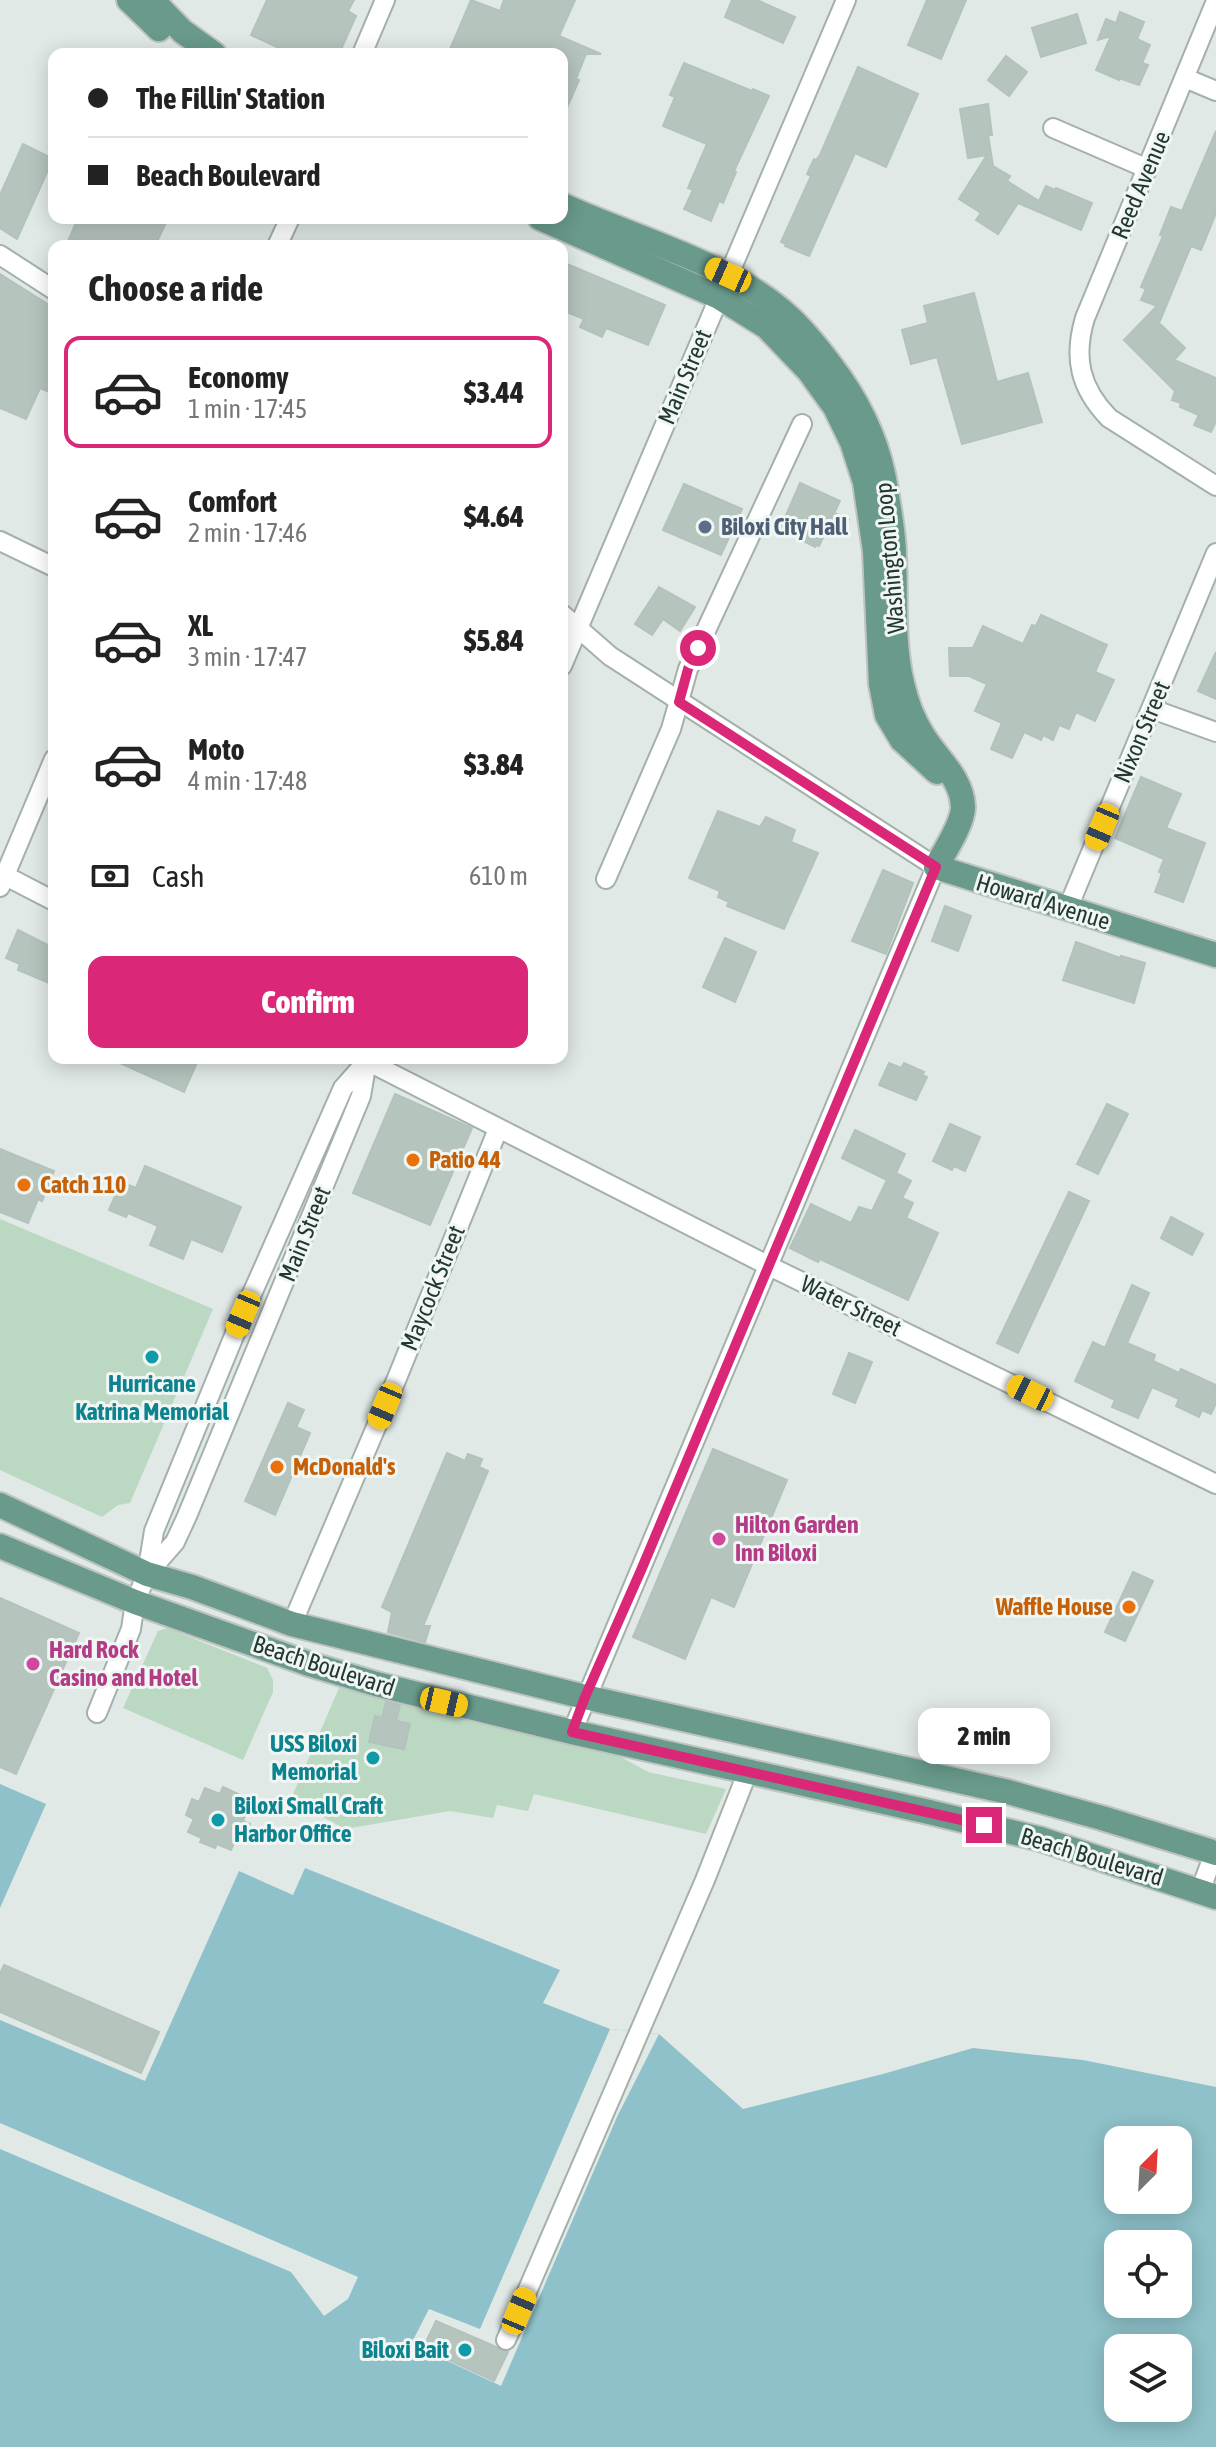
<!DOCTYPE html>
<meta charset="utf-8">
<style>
:root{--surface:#fff;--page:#f6f6f6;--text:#222;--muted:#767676;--line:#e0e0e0;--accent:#db2777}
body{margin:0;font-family:"Asap Condensed",sans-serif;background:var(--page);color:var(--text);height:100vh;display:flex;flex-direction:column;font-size:30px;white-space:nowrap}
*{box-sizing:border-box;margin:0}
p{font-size:26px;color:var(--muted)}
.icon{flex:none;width:44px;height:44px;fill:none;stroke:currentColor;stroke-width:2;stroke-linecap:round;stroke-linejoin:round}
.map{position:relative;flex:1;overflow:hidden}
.panel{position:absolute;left:48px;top:240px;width:520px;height:824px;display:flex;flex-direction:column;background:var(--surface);border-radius:16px;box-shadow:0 4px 20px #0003}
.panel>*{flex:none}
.banner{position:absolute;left:48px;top:48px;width:520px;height:176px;border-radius:16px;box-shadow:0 4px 20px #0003;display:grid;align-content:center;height:176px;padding:0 40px;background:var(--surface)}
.needle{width:52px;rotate:24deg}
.controls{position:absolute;left:1104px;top:2126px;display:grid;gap:16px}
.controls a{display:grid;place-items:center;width:88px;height:88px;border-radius:16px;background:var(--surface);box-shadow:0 4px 20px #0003;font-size:40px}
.end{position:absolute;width:36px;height:36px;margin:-18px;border:10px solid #db2777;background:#fff;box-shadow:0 0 0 4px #fff}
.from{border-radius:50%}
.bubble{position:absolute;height:56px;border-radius:16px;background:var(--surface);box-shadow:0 4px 20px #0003;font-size:26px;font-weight:800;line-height:56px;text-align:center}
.car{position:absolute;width:24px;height:48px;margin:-24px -12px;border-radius:10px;box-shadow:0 0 6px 2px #0007;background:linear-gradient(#f5c518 24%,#345 0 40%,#f5c518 0 76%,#345 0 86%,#f5c518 0)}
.banner b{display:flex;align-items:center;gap:28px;height:76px;font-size:30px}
.banner b+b{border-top:2px solid var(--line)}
.banner i{width:20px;height:20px;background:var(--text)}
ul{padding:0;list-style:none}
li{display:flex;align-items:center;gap:24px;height:112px;margin:0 16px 12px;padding:0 24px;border:4px solid transparent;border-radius:16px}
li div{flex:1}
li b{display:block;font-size:30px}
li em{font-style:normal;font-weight:800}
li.current{border-color:var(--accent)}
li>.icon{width:72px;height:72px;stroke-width:1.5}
h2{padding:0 40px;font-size:36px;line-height:96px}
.pay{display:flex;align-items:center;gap:20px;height:88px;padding:0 40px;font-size:30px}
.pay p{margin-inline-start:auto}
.primary-button{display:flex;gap:16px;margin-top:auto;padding:16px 40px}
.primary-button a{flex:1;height:92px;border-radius:16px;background:var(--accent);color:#fff;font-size:32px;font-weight:800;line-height:92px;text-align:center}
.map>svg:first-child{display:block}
.green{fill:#bbd8c2}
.water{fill:#8ec1c9;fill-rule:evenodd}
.pier{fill:#e0e9e5}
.building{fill:#b6c4be;stroke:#b3c2bc;stroke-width:2}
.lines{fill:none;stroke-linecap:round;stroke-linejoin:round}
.minor-casing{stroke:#a4b0ab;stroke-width:22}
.major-casing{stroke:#bdc3c1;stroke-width:28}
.minor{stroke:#fff;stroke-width:18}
.major{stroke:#699a8c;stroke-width:24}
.route{stroke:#db2777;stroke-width:10}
.service-dot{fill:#5c6f8a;stroke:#f0f6f3;stroke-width:3}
.food-dot{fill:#e8710a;stroke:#f0f6f3;stroke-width:3}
.culture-dot{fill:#0f9aa8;stroke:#f0f6f3;stroke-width:3}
.hotel-dot{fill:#d1479c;stroke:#f0f6f3;stroke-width:3}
.labels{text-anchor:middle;stroke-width:6;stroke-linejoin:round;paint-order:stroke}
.street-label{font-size:24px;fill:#233831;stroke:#f0f6f3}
.service-label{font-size:24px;font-weight:bold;fill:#4e5e75;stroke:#f0f6f3;text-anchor:start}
.food-label{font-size:24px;font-weight:bold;fill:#c56008;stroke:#f0f6f3;text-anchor:start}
.culture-label{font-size:24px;font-weight:bold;fill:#0d838f;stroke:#f0f6f3;text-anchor:end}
.hotel-label{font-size:24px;font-weight:bold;fill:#b23c85;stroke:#f0f6f3;text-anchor:start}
</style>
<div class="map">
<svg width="1216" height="2447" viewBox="0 0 1216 2447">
<rect width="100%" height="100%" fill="#e0e9e5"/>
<g class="green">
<path d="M0 1219 213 1309 130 1503 118 1505 102 1517 0 1470Z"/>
<path d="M167 1628 267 1668 273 1680V1692L243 1760 123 1708 158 1631Z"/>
<path d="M339 1688 610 1751 648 1772 726 1789 706 1834 534 1794 528 1811 497 1805 493 1818 450 1811 345 1829 291 1799Z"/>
</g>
<g class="water">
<path d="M0 1784 46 1804 0 1908Z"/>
<path d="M305 1868 560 1970 543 2003 610 2029 659 2034 743 2109 883 2074 973 2048 1083 2060 1216 2087V2447H0V2020L145 2081 239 1871 293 1895ZM1118 2140H1178V2200H1118ZM1118 2244H1178V2304H1118ZM1118 2348H1178V2408H1118Z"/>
</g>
<g class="pier">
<path d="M610 2029 659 2034 617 2117 501 2386 411 2344 429 2309 480 2329Z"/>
<path d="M0 2123 358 2277 348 2299 324 2316 291 2272 0 2149Z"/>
</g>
<g class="building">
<path d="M267 0H354L348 11 356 16 339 54H292L251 35Z"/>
<path d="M471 0 500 11 504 0H575L559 36 601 54H586L576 79 579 80 562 119V54H448Z"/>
<path d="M732 0H757L795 17 783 43 725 17Z"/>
<path d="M927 0H966L941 59 908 45Z"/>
<path d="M1120 12 1144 22 1137 39 1150 45 1142 63 1148 65 1139 85 1119 78V80L1096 70 1111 36 1098 40 1106 19 1116 23Z"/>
<path d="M1077 14 1086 43 1041 57 1032 28Z"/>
<path d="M1006 56 1027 72 1009 96 988 80Z"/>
<path d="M684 63 752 91 753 89 769 96 734 171 736 172 723 203 719 201 711 221 684 209 693 190 688 188 707 144 663 126 675 97 670 95Z"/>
<path d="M858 67 918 94 886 167 855 153 809 256 785 246 786 244 781 242 811 176 807 174 814 159 816 160 820 155Z"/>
<path d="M988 104 992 135H988L993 166 1010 176 1007 181 1039 201 1046 186 1055 190 1056 188 1092 203 1081 230 1018 203 998 234 976 220 981 213 959 199 987 155 968 158 960 109Z"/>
<path d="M1216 131V213L1201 250 1191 246 1159 323 1185 348 1174 360 1216 378V421L1211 432 1194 425 1199 415 1180 407 1181 403 1172 400 1175 391 1124 340 1157 306 1141 300 1146 289 1141 287 1163 236 1160 235 1171 207 1182 211Z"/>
<path d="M23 144 53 159 17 239 0 228V195Z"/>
<path d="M78 218H168L155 246H66Z"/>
<path d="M562 262 665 305 648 345 606 328 602 337 580 327 584 319 562 310Z"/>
<path d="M0 274 54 308V394L40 388 26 419 0 408Z"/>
<path d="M974 293 997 382 1028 373 1042 422 962 444 937 357 911 364 902 330 928 323 924 306Z"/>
<path d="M800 483 840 501 834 513 849 519 842 536 827 529 819 546 816 545 815 547 780 529Z"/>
<path d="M684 484 742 509 721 555 663 530Z"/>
<path d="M659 587 695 607 680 631 663 619 652 635 635 624Z"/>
<path d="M1041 615 1107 645 1095 672 1114 680 1095 721 1076 712 1069 729 1059 725 1053 740 1043 735 1041 740 1024 732 1012 758 991 749 1002 723 975 711 987 684 969 676H950L949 648H973L983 626 1023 644 1032 625 1036 626Z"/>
<path d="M1216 652V699L1198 691Z"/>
<path d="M1141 777 1181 794 1166 828 1205 843 1183 902 1155 892 1162 873 1159 872 1164 859 1115 838Z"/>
<path d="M718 811 760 827 766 817 795 830 791 842 818 853 784 929 727 906 729 902 718 897 720 891 689 878Z"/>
<path d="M883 870 913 883 886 954 852 941Z"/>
<path d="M945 906 971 916 958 951 932 941Z"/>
<path d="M18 930 54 948V985L18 970 20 964 6 958Z"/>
<path d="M725 938 756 952 735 1002 703 987Z"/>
<path d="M1076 942 1120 958 1121 956 1145 963 1134 1003 1063 980Z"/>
<path d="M109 1058H199L184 1092Z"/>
<path d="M889 1063 901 1068 904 1063 924 1072 922 1075 927 1077 916 1100 879 1085Z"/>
<path d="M395 1094 472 1128 430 1225 353 1193Z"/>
<path d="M1107 1104 1128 1114 1098 1174 1077 1164Z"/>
<path d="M950 1124 980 1137 965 1171 954 1166 952 1170 933 1161Z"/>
<path d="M855 1130 905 1154 896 1173 911 1181 902 1198 913 1203 906 1218 938 1233 908 1300 820 1259 818 1262 790 1248 811 1204 851 1223 859 1207 872 1211 887 1180 842 1158Z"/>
<path d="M0 1149 54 1171 42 1201 38 1199 28 1223 0 1212Z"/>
<path d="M145 1166 241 1207 222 1252 191 1239 183 1259 150 1245 158 1226 128 1213 126 1217 109 1210 121 1182 136 1188Z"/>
<path d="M1069 1192 1089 1201 1018 1353 997 1343Z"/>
<path d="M1171 1217 1203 1234 1192 1255 1161 1238Z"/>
<path d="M1132 1285 1149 1293 1127 1343 1155 1355 1153 1361 1179 1373 1181 1369 1216 1385V1403L1211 1414 1202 1410 1199 1417 1176 1406 1179 1399 1152 1387 1138 1418 1112 1407 1115 1400 1075 1381 1093 1342 1105 1348Z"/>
<path d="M849 1353 872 1362 855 1403 833 1394Z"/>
<path d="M288 1403 304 1410 296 1427 310 1433 275 1515 245 1501Z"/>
<path d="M713 1449 787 1480 734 1607 711 1597 685 1659 633 1637Z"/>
<path d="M447 1453 465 1461 468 1454 482 1459 479 1467 488 1471 423 1626H430L425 1642 388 1632 392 1612 382 1607Z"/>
<path d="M1133 1572 1153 1581 1125 1641 1105 1632Z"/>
<path d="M0 1598 79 1633 16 1774 0 1767Z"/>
<path d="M386 1702 400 1705 396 1721 410 1724 404 1749 369 1742 375 1716 382 1718Z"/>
<path d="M223 1787 238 1794 235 1800 249 1806 243 1821 250 1824 244 1840 237 1836 231 1850 217 1844 215 1848 200 1842 202 1838 188 1832 194 1819 186 1815 192 1799 199 1802 205 1788 220 1794Z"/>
<path d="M4 1965 159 2032 141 2073 0 2012V1974Z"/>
<path d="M436 2321 508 2352 494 2381 423 2348Z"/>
</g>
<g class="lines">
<defs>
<g id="minor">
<path d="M1216 1 1085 318C1073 358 1080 388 1109 418L1216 486"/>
<path d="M362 54 385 0"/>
<path d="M1185 78 1216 91"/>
<path d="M1053 128 1148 169"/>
<path d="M277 246 290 218"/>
<path d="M0 255 54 290"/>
<path d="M0 541 54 567"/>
<path d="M562 614 610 656 936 867 572 1732"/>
<path d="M562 666 846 0"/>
<path d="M1152 709 1216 732"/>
<path d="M0 873 54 901"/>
<path d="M606 879 671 729 688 669 802 424"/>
<path d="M0 887 54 759"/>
<path d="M1067 910 1216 553"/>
<path d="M361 1058 767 1265 1216 1484"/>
<path d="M147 1574 175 1542 187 1516 361 1096 367 1061"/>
<path d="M292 1624 397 1378 498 1129"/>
<path d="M97 1713 131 1629 135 1602 147 1574 154 1531 243 1314 343 1088 367 1061"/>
<path d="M1200 1891 1216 1849"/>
<path d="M506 2340 705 1880 748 1771"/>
</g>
<g id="major">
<path d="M129 0 159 29"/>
<path d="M152 0 182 31 214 54"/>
<path d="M562 205C633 238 732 263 790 318 809 336 825 357 840 378 863 411 880 450 886 490 889 511 894 534 894 556 896 598 892 643 902 683 906 701 912 718 922 734 936 758 962 777 963 807 963 824 944 852 936 867"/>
<path d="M540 218 719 297 767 327 809 371 835 407 852 442 865 482 875 551 881 684 887 715 902 740 937 772"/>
<path d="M936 867 1216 955"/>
<path d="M0 1505 147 1574 192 1587 292 1624 585 1697 1008 1792 1102 1818 1216 1853"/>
<path d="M0 1546 135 1602 309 1664 376 1684 572 1732 929 1812 1040 1839 1216 1897"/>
</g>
</defs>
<use href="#minor" class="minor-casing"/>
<use href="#major" class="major-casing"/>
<use href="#minor" class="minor"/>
<use href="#major" class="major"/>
</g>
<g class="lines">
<path class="route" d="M698 648 688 669 679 702 936 867 642 1568 585 1697 572 1732 984 1825"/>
</g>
<circle class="service-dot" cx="705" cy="527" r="8"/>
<g class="food-dot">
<circle cx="413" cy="1160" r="8"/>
<circle cx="24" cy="1185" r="8"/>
<circle cx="277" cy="1467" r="8"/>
<circle cx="1129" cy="1607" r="8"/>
</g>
<g class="culture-dot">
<circle cx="152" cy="1357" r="8"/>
<circle cx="373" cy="1758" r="8"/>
<circle cx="218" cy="1820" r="8"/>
<circle cx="465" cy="2350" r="8"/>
</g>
<g class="hotel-dot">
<circle cx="719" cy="1539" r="8"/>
<circle cx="33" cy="1664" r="8"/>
</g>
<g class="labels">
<g class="street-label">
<text transform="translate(1141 185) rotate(-67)" y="8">Reed Avenue</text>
<text transform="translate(685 377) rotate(-67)" y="8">Main Street</text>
<text transform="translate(890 558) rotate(-95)" y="8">Washington Loop</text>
<text transform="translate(1142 732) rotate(-67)" y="8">Nixon Street</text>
<text transform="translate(1043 902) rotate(17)" y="8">Howard Avenue</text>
<text transform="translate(305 1234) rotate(-68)" y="8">Main Street</text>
<text transform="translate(433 1288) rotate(-68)" y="8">Maycock Street</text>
<text transform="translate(851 1306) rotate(26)" y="8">Water Street</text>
<text transform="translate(324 1666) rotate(18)" y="8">Beach Boulevard</text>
<text transform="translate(1092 1857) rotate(17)" y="8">Beach Boulevard</text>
</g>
<g class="service-label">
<text x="721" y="535">Biloxi City Hall</text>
</g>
<g class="food-label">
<text x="429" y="1168">Patio 44</text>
<text x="40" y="1193">Catch 110</text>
<text x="293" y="1475">McDonald's</text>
<text x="1113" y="1615" text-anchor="end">Waffle House</text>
</g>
<g class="culture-label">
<text x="152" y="1392" text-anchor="middle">Hurricane<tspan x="152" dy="28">Katrina Memorial</tspan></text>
<text x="357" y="1752">USS Biloxi<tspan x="357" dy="28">Memorial</tspan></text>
<text x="234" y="1814" text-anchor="start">Biloxi Small Craft<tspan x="234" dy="28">Harbor Office</tspan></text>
<text x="449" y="2358">Biloxi Bait</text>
</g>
<g class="hotel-label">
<text x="735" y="1533">Hilton Garden<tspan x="735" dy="28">Inn Biloxi</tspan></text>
<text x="49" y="1658">Hard Rock<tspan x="49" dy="28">Casino and Hotel</tspan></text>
</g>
</g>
</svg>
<div class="controls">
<a><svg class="needle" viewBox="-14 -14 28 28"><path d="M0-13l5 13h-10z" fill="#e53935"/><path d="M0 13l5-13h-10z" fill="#767676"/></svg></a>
<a><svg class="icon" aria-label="locate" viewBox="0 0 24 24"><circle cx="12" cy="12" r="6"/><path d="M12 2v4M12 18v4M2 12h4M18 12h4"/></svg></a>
<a><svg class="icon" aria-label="layers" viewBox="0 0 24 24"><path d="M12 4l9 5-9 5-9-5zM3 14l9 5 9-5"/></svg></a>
</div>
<i class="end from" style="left:698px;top:648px"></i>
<i class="end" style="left:984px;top:1825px"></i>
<div class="bubble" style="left:918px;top:1708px;width:132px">2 min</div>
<i class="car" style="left:728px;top:275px;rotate:294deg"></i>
<i class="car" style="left:1102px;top:827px;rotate:203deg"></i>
<i class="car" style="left:243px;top:1314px;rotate:203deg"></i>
<i class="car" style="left:1030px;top:1393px;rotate:296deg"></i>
<i class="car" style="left:385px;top:1406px;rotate:203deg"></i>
<i class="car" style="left:444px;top:1702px;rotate:103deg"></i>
<i class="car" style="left:519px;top:2311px;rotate:23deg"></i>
<div class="banner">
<b><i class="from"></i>The Fillin' Station</b>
<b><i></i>Beach Boulevard</b>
</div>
<section class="panel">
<h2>Choose a ride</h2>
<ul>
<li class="current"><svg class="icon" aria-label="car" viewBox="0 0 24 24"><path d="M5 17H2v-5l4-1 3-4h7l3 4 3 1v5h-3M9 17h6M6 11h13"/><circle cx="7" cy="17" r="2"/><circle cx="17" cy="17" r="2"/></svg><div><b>Economy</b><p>1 min · 17:45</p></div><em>$3.44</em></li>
<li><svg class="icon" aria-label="car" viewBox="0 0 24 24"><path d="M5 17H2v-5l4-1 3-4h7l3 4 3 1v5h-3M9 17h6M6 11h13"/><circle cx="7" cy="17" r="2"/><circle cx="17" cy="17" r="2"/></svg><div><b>Comfort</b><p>2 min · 17:46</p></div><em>$4.64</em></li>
<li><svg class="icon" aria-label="car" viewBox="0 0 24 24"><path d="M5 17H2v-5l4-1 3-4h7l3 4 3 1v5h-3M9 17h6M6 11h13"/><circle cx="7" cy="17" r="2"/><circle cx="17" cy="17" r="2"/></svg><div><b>XL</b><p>3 min · 17:47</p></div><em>$5.84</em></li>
<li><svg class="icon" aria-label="car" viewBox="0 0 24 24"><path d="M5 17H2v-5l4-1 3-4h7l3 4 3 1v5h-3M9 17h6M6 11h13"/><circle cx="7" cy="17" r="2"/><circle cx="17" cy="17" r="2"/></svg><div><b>Moto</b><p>4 min · 17:48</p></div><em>$3.84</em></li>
</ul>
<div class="pay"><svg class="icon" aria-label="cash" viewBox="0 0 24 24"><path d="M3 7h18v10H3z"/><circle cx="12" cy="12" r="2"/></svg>Cash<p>610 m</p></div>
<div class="primary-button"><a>Confirm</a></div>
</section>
</div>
